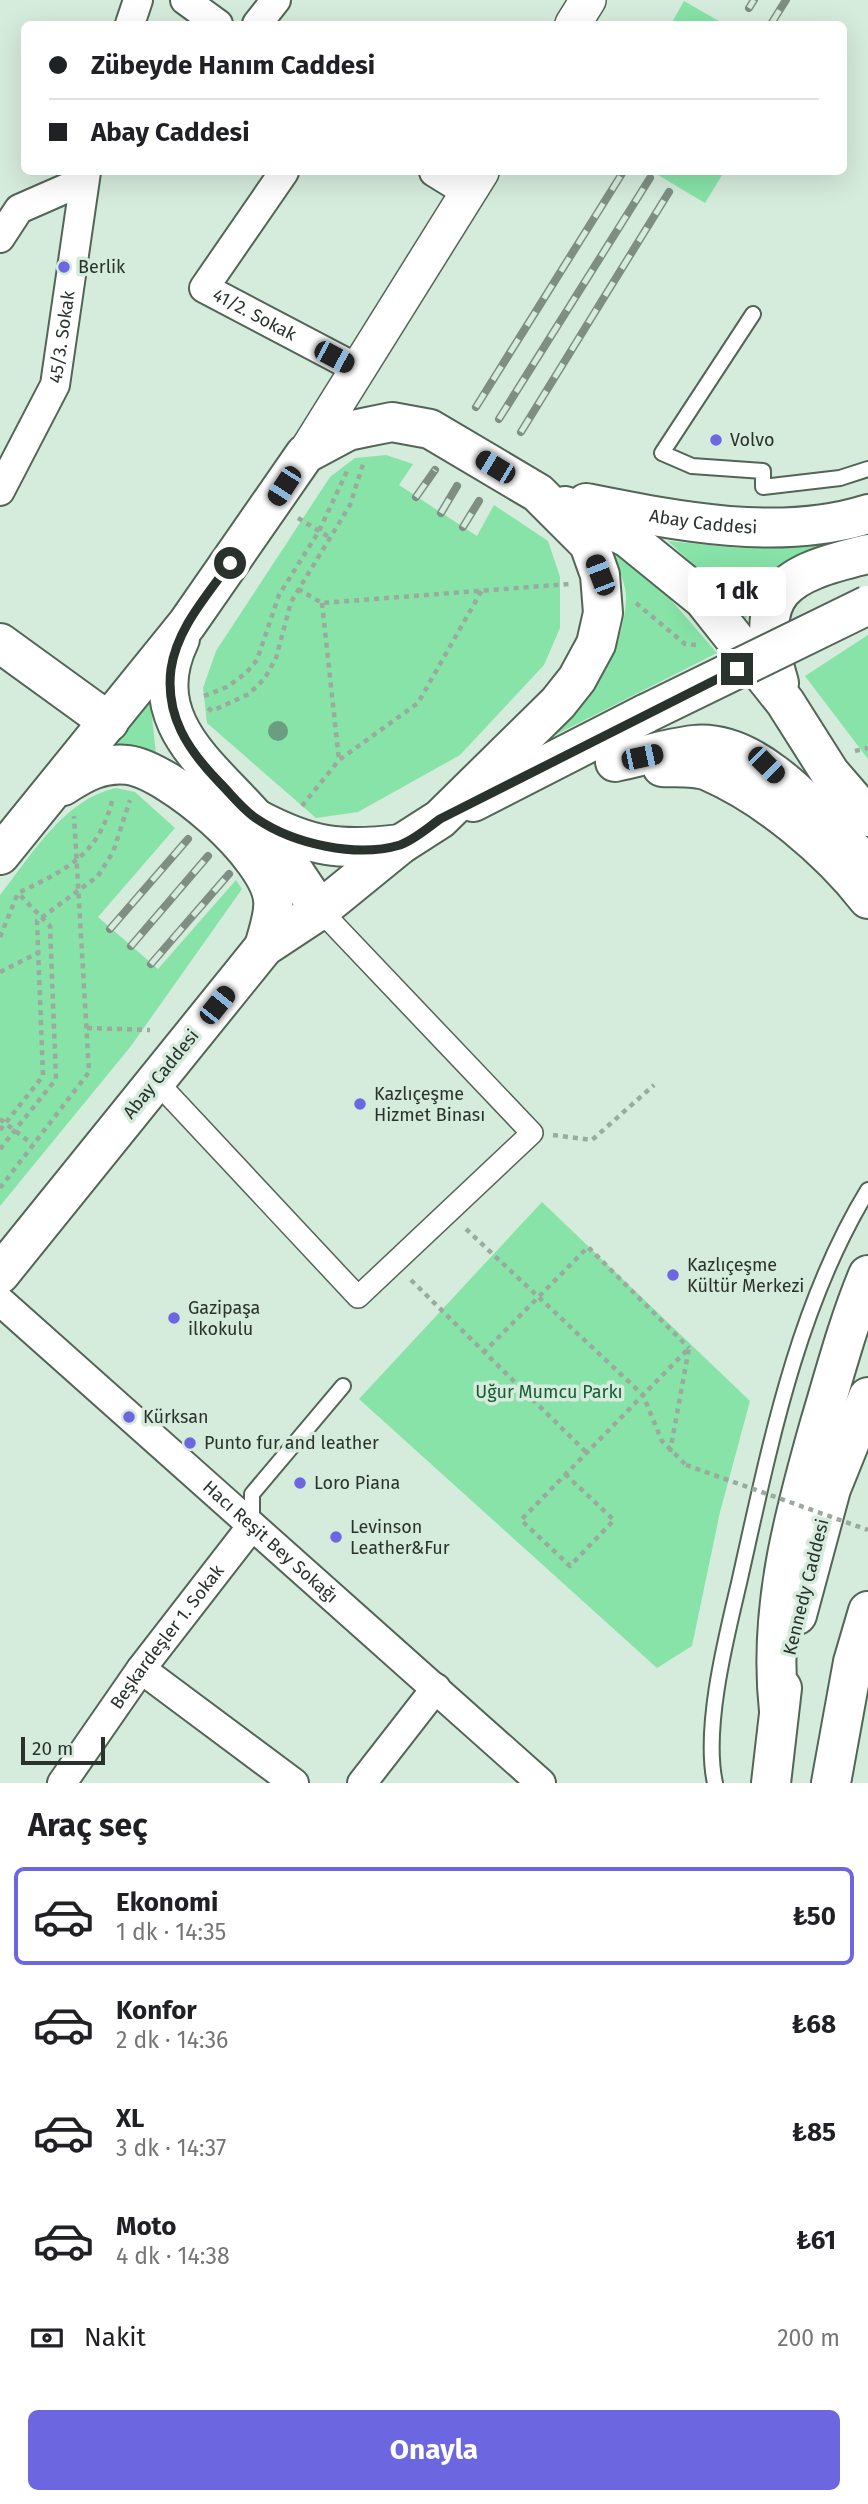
<!DOCTYPE html>
<html lang="tr">
<meta charset="utf-8">
<style>
:root{--surface:#fff;--page:#f6f6f6;--text:#202124;--muted:#757577;--line:#e0e0e0;--accent:#6c67e1}
body{margin:0;font-family:"Fira Sans",sans-serif;background:var(--page);color:var(--text);height:100vh;display:flex;flex-direction:column;font-size:26px;white-space:nowrap}
*{box-sizing:border-box;margin:0}
p{font-size:23px;color:var(--muted)}
.icon{flex:none;width:38px;height:38px;fill:none;stroke:currentColor;stroke-width:2;stroke-linecap:round;stroke-linejoin:round}
.map{position:relative;height:1783px;overflow:hidden}
.side{display:flex;flex-direction:column;background:var(--surface);flex:1}
.side>*{flex:none}
.banner{position:absolute;left:21px;top:21px;width:826px;height:154px;border-radius:10px;box-shadow:0 7px 28px #0002;display:grid;align-content:center;height:154px;padding:0 28px;background:var(--surface)}
.scale{position:absolute;left:21px;bottom:18px;width:84px;box-sizing:border-box;padding-left:7px;border:4px solid #29322c;border-top:0;font-size:19px;line-height:24px;white-space:nowrap;color:#29322c;-webkit-text-stroke:5px #d5ebdb;paint-order:stroke}
.end{position:absolute;width:32px;height:32px;margin:-16px;border:9px solid #29322c;background:#fff;box-shadow:0 0 0 4px #fff}
.from{border-radius:50%}
.bubble{position:absolute;height:49px;border-radius:10px;background:var(--surface);box-shadow:0 7px 28px #0002;font-size:23px;font-weight:700;line-height:49px;text-align:center}
.car{position:absolute;width:21px;height:42px;margin:-21px -10px;border-radius:9px;box-shadow:0 0 5px 2px #0007;background:linear-gradient(#222 24%,#8ab4d8 0 40%,#222 0 76%,#8ab4d8 0 86%,#222 0)}
.banner b{display:flex;align-items:center;gap:24px;height:66px;font-size:26px}
.banner b+b{border-top:2px solid var(--line)}
.banner i{width:18px;height:18px;background:var(--text)}
ul{padding:0;list-style:none}
li{display:flex;align-items:center;gap:21px;height:98px;margin:0 14px 10px;padding:0 14px;border:4px solid transparent;border-radius:10px}
li div{flex:1}
li b{display:block;font-size:26px}
li em{font-style:normal;font-weight:700}
li.current{border-color:var(--accent)}
li>.icon{width:63px;height:63px;stroke-width:1.5}
h2{padding:0 28px;font-size:32px;line-height:84px}
.pay{display:flex;align-items:center;gap:18px;height:77px;padding:0 28px;font-size:26px}
.pay p{margin-inline-start:auto}
.button{display:flex;gap:14px;margin-top:auto;padding:14px 28px}
.button a{flex:1;height:80px;border-radius:10px;background:var(--accent);color:#fff;font-size:28px;font-weight:700;line-height:80px;text-align:center}
.map>svg:first-child{display:block}
.green{fill:#87e3a7}
.lines{fill:none;stroke-linecap:round;stroke-linejoin:round}
.service-casing{stroke:#526557;stroke-width:18}
.pedestrian-casing{stroke:#526557;stroke-width:24}
.minor-casing{stroke:#526557;stroke-width:32}
.tertiary-casing{stroke:#526557;stroke-width:38}
.secondary-casing{stroke:#526557;stroke-width:42}
.trunk-casing{stroke:#526557;stroke-width:42}
.path{stroke:#9aab9e;stroke-width:4.5;stroke-dasharray:5 5;stroke-linecap:butt}
.service{stroke:#fff;stroke-width:14}
.pedestrian{stroke:#fff;stroke-width:21}
.minor{stroke:#fff;stroke-width:28}
.tertiary{stroke:#fff;stroke-width:35}
.secondary{stroke:#fff;stroke-width:38}
.trunk{stroke:#fff;stroke-width:38}
.rail-casing{stroke:#7e8e83;stroke-width:8}
.rail{stroke:#d5ebdb;stroke-width:5;stroke-dasharray:16;stroke-linecap:butt}
.secondary-bridge-casing{stroke:#526557;stroke-width:42;stroke-linecap:butt}
.path-bridge{stroke:#9aab9e;stroke-width:4.5;stroke-dasharray:5 5;stroke-linecap:butt}
.secondary-bridge{stroke:#fff;stroke-width:38}
.tree{fill:#6b9d80}
.route{stroke:#29322c;stroke-width:9}
.poi-dot{fill:#6c67e1;stroke:#d5ebdb;stroke-width:2.5}
.labels{text-anchor:middle;stroke-width:7;stroke-linejoin:round;paint-order:stroke}
.poi-label{font-size:18px;fill:#29322c;stroke:#d5ebdb;text-anchor:start}
.street-label{font-size:18px;fill:#29322c;stroke:#d5ebdb}
.park-label{font-size:18px;fill:#155d35;stroke:#d5ebdb}
</style>
<div class="map">
<svg width="868" height="1783" viewBox="0 0 868 1783">
<rect width="100%" height="100%" fill="#d5ebdb"/>
<g class="green">
<path d="M684 1 724 24H671Z"/>
<path d="M653 172H724L705 203Z"/>
<path d="M386 455 413 464 399 485 477 536 494 505 548 541 560 577V628L544 665 460 755 358 812 316 818 207 723 203 688 216 651 330 477 355 458Z"/>
<path d="M668 541 738 548 860 542 796 557 754 590 745 624 723 593Z"/>
<path d="M614 553 665 593 717 653 553 736C588 697 623 656 626 600 627 586 618 567 614 553Z"/>
<path d="M868 635V759L805 676Z"/>
<path d="M150 698 156 754 114 745Z"/>
<path d="M116 788 135 792 175 828 98 917 158 969 236 880 242 889 131 1046 0 1206V895C31 856 64 799 116 788Z"/>
<path d="M542 1202 750 1401 720 1512 692 1646 657 1668 359 1399Z"/>
</g>
<g class="lines">
<defs>
<g id="service">
<path d="M753 314 662 453 692 466 763 471V487L840 478 868 469"/>
<path d="M252 1523V1494L343 1386"/>
<path d="M715 1783C703 1728 726 1638 739 1583 769 1450 796 1308 868 1190"/>
</g>
<path id="pedestrian" d="M156 1081 358 1297 532 1133 320 910"/>
<g id="minor">
<path d="M185 0 218 24"/>
<path d="M130 24 138 0"/>
<path d="M257 24 276 0"/>
<path id="s1" d="M284 172 204 288 356 368"/>
<path d="M434 172 468 193"/>
<path d="M0 238 19 209 83 181"/>
<path id="s2" d="M0 491 55 385 86 172"/>
<path id="s3" d="M0 1301 541 1783"/>
<path d="M141 1669 294 1783"/>
<path id="s4" d="M62 1783 141 1669 251 1527"/>
<path d="M362 1783 436 1688"/>
</g>
<g id="tertiary">
<path d="M573 24 588 0"/>
<path d="M305 454 481 172"/>
</g>
<g id="secondary">
<path id="s5" d="M586 503C676 521 779 542 868 514"/>
<path d="M565 506 628 538 703 599 785 702 830 773 868 817"/>
<path d="M180 639C141 720 209 765 255 818 279 846 299 880 320 910"/>
<path d="M0 643 109 722"/>
<path d="M779 683C751 590 784 574 868 554"/>
<path d="M63 786C83 773 102 762 128 765 171 771 268 855 273 899 275 914 268 932 264 947"/>
<path d="M473 802 647 713"/>
<path d="M257 819C312 848 340 851 401 844"/>
<path d="M0 855 187 624 305 454 348 431 367 427 392 422 430 429 538 493 589 544 600 575 603 613 596 644 577 679 558 703 440 819 401 844 320 910 264 947 0 1274"/>
</g>
<g id="trunk">
<path d="M615 762C641 757 667 748 694 745 761 738 824 822 868 866"/>
<path d="M662 767C677 768 697 766 710 772 767 797 830 850 868 899"/>
<path d="M797 1615 831 1489 868 1397"/>
<path d="M779 1711C768 1611 793 1518 820 1423 835 1373 848 1323 868 1275"/>
<path d="M771 1783 782 1688"/>
<path d="M831 1783 853 1662 868 1611"/>
</g>
</defs>
<use href="#service" class="service-casing"/>
<use href="#pedestrian" class="pedestrian-casing"/>
<use href="#minor" class="minor-casing"/>
<use href="#tertiary" class="tertiary-casing"/>
<use href="#secondary" class="secondary-casing"/>
<use href="#trunk" class="trunk-casing"/>
<g class="path">
<path d="M298 518 332 539"/>
<path d="M298 589 322 603 569 584"/>
<path d="M322 603 339 760"/>
<path d="M636 603 685 644 696 645"/>
<path d="M204 696 227 687 246 673 257 660 279 595 319 531 348 469"/>
<path d="M208 708 212 711 249 694 265 678 276 658 291 602 350 505 364 461"/>
<path d="M855 751 868 748"/>
<path d="M302 806 339 760 418 703 482 590"/>
<path d="M0 937 18 893C68 869 100 854 113 797"/>
<path d="M0 972 38 953"/>
<path d="M87 1028 150 1030"/>
<path d="M0 1119 32 1144"/>
<path d="M0 1130 43 1076 37 921 98 876 113 852 130 800"/>
<path d="M553 1135 592 1140 654 1085"/>
<path d="M0 1149 56 1079 50 926 18 893"/>
<path d="M0 1188 89 1072 74 816"/>
<path d="M466 1229 643 1395 662 1441 686 1465"/>
<path d="M411 1280 586 1452"/>
<path d="M483 1353 588 1247 689 1348"/>
<path d="M565 1474 614 1520 570 1566 521 1520 689 1348 670 1452"/>
</g>
<use href="#service" class="service"/>
<use href="#pedestrian" class="pedestrian"/>
<use href="#minor" class="minor"/>
<use href="#tertiary" class="tertiary"/>
<use href="#secondary" class="secondary"/>
<use href="#trunk" class="trunk"/>
<defs>
<g id="rail">
<path d="M749 8 754 0"/>
<path d="M771 24 786 0"/>
<path d="M476 407 623 172"/>
<path d="M499 419 650 178"/>
<path d="M521 432 669 192"/>
<path d="M416 497 435 470"/>
<path d="M441 513 457 486"/>
<path d="M463 527 479 501"/>
<path d="M110 929 188 839"/>
<path d="M131 946 208 856"/>
<path d="M151 964 229 874"/>
</g>
</defs>
<use href="#rail" class="rail-casing"/>
<use href="#rail" class="rail"/>
<defs>
<path id="secondary-bridge" d="M647 713 868 605"/>
</defs>
<use href="#secondary-bridge" class="secondary-bridge-casing"/>
<path class="path-bridge" d="M686 1465 868 1530"/>
<use href="#secondary-bridge" class="secondary-bridge"/>
</g>
<circle class="tree" cx="278" cy="731" r="10"/>
<g class="lines">
<path class="route" d="M230 563C207 596 177 628 171 669 165 716 188 750 219 782 231 794 243 810 257 819 294 844 356 858 400 845 414 840 429 827 440 819L737 669"/>
</g>
<g class="poi-dot">
<circle cx="64" cy="267" r="7"/>
<circle cx="716" cy="440" r="7"/>
<circle cx="360" cy="1104" r="7"/>
<circle cx="673" cy="1275" r="7"/>
<circle cx="174" cy="1318" r="7"/>
<circle cx="129" cy="1417" r="7"/>
<circle cx="190" cy="1443" r="7"/>
<circle cx="300" cy="1483" r="7"/>
<circle cx="336" cy="1537" r="7"/>
</g>
<g class="labels">
<g class="poi-label">
<text x="78" y="273">Berlik</text>
<text x="730" y="446">Volvo</text>
<text x="374" y="1100">Kazlıçeşme<tspan x="374" dy="21">Hizmet Binası</tspan></text>
<text x="687" y="1271">Kazlıçeşme<tspan x="687" dy="21">Kültür Merkezi</tspan></text>
<text x="188" y="1314">Gazipaşa<tspan x="188" dy="21">ilkokulu</tspan></text>
<text x="143" y="1423">Kürksan</text>
<text x="204" y="1449">Punto fur and leather</text>
<text x="314" y="1489">Loro Piana</text>
<text x="350" y="1533">Levinson<tspan x="350" dy="21">Leather&amp;Fur</tspan></text>
</g>
<g class="street-label">
<text dy="6" stroke="none"><textPath href="#s1" startOffset="198">41/2. Sokak</textPath></text>
<text dy="6" stroke="none"><textPath href="#s2" startOffset="168">45/3. Sokak</textPath></text>
<text dy="6" stroke="none"><textPath href="#s5" startOffset="119">Abay Caddesi</textPath></text>
<text transform="translate(161 1074) rotate(-51)" y="6">Abay Caddesi</text>
<text dy="6" stroke="none"><textPath href="#s3" startOffset="362">Hacı Reşit Bey Sokağı</textPath></text>
<text transform="translate(806 1587) rotate(-76)" y="6">Kennedy Caddesi</text>
<text dy="6" stroke="none"><textPath href="#s4" startOffset="180">Beşkardeşler 1. Sokak</textPath></text>
</g>
<g class="park-label">
<text x="549" y="1398">Uğur Mumcu Parkı</text>
</g>
</g>
</svg>
<div class="scale">20 m</div>
<i class="end from" style="left:230px;top:563px"></i>
<i class="end" style="left:737px;top:669px"></i>
<div class="bubble" style="left:688px;top:567px;width:98px">1 dk</div>
<i class="car" style="left:334px;top:357px;rotate:118deg"></i>
<i class="car" style="left:495px;top:467px;rotate:301deg"></i>
<i class="car" style="left:284px;top:486px;rotate:213deg"></i>
<i class="car" style="left:600px;top:575px;rotate:339deg"></i>
<i class="car" style="left:642px;top:757px;rotate:78deg"></i>
<i class="car" style="left:766px;top:765px;rotate:135deg"></i>
<i class="car" style="left:217px;top:1005px;rotate:39deg"></i>
<div class="banner">
<b><i class="from"></i>Zübeyde Hanım Caddesi</b>
<b><i></i>Abay Caddesi</b>
</div>
</div>
<section class="side">
<h2>Araç seç</h2>
<ul>
<li class="current"><svg class="icon" aria-label="car" viewBox="0 0 24 24"><path d="M5 17H2v-5l4-1 3-4h7l3 4 3 1v5h-3M9 17h6M6 11h13"/><circle cx="7" cy="17" r="2"/><circle cx="17" cy="17" r="2"/></svg><div><b>Ekonomi</b><p>1 dk · 14:35</p></div><em>₺50</em></li>
<li><svg class="icon" aria-label="car" viewBox="0 0 24 24"><path d="M5 17H2v-5l4-1 3-4h7l3 4 3 1v5h-3M9 17h6M6 11h13"/><circle cx="7" cy="17" r="2"/><circle cx="17" cy="17" r="2"/></svg><div><b>Konfor</b><p>2 dk · 14:36</p></div><em>₺68</em></li>
<li><svg class="icon" aria-label="car" viewBox="0 0 24 24"><path d="M5 17H2v-5l4-1 3-4h7l3 4 3 1v5h-3M9 17h6M6 11h13"/><circle cx="7" cy="17" r="2"/><circle cx="17" cy="17" r="2"/></svg><div><b>XL</b><p>3 dk · 14:37</p></div><em>₺85</em></li>
<li><svg class="icon" aria-label="car" viewBox="0 0 24 24"><path d="M5 17H2v-5l4-1 3-4h7l3 4 3 1v5h-3M9 17h6M6 11h13"/><circle cx="7" cy="17" r="2"/><circle cx="17" cy="17" r="2"/></svg><div><b>Moto</b><p>4 dk · 14:38</p></div><em>₺61</em></li>
</ul>
<div class="pay"><svg class="icon" aria-label="cash" viewBox="0 0 24 24"><path d="M3 7h18v10H3z"/><circle cx="12" cy="12" r="2"/></svg>Nakit<p>200 m</p></div>
<div class="button"><a>Onayla</a></div>
</section>
